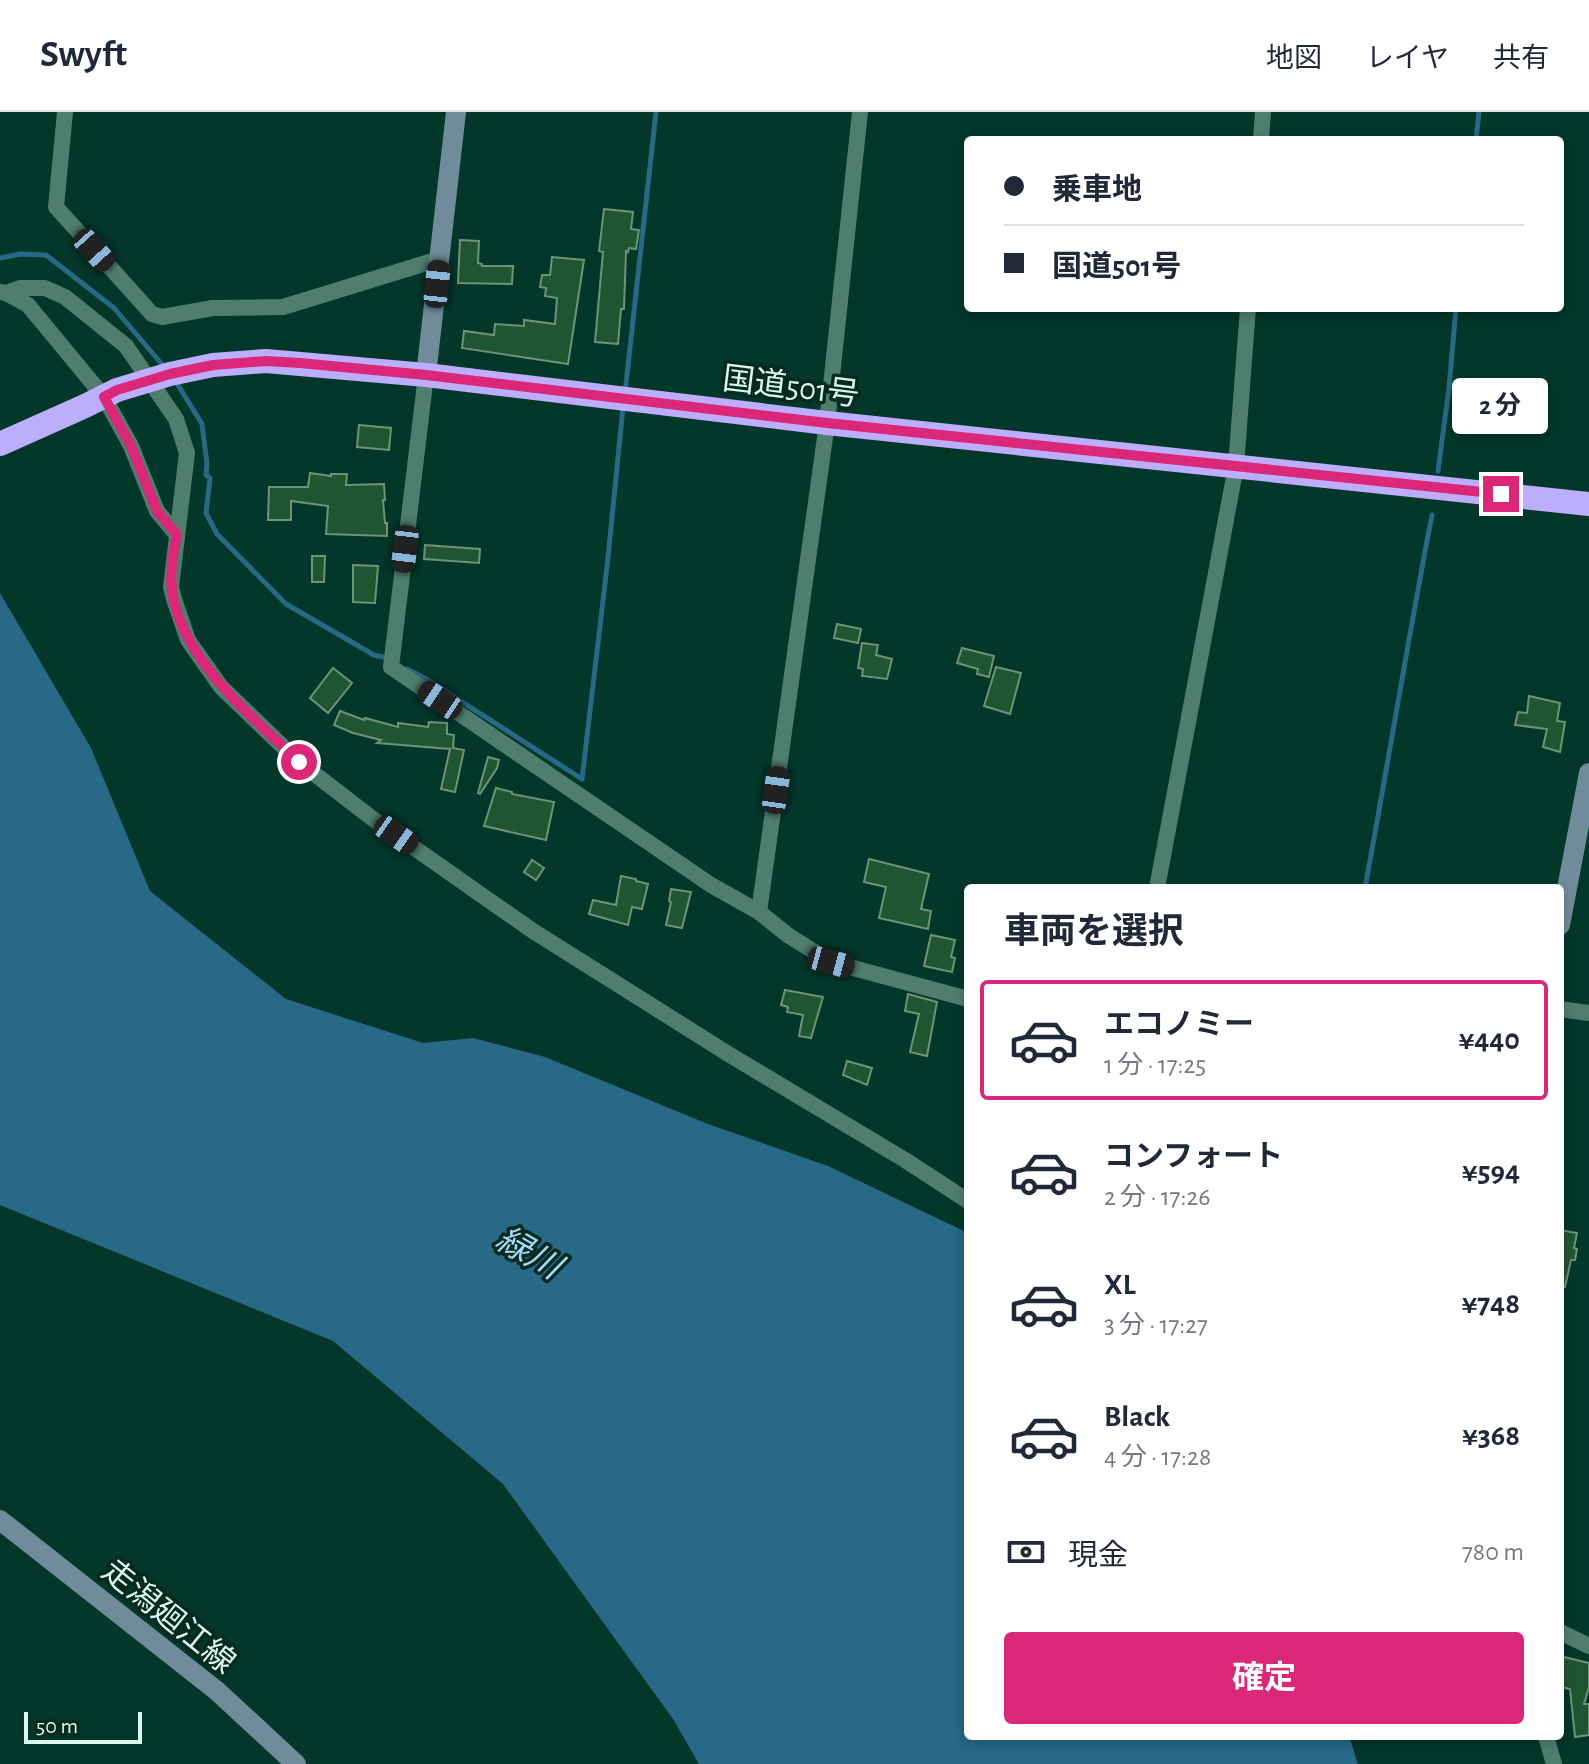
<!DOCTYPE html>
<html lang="ja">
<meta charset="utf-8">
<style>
:root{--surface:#fff;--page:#f6f6f7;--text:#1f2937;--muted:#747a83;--line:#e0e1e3;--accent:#db2777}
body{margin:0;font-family:"Alegreya Sans","Noto Sans JP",sans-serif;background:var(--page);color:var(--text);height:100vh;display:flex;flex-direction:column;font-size:30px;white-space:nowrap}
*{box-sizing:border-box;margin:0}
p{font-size:26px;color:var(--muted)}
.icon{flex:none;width:44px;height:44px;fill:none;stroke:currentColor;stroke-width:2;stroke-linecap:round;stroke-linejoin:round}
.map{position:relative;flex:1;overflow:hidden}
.details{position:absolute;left:964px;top:772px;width:600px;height:856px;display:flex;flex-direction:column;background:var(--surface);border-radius:8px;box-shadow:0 4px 12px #0003}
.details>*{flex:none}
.banner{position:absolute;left:964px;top:24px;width:600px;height:176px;border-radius:8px;box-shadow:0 4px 12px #0003;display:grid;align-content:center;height:176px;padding:0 40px;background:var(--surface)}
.scale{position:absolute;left:24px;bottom:20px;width:118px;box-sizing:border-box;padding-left:8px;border:4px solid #dff8ef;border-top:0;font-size:22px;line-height:28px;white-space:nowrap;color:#dff8ef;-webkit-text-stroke:6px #052b21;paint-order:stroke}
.end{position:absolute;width:36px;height:36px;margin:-18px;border:10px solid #db2777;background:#fff;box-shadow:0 0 0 4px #fff}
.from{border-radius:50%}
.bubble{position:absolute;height:56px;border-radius:8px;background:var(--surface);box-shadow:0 4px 12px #0003;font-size:26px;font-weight:700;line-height:56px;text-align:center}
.car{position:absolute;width:24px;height:48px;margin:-24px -12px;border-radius:10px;box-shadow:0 0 6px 2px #0007;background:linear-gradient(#222 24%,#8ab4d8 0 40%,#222 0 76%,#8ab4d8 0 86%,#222 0)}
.banner b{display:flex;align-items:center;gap:28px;height:76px;font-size:30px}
.banner b+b{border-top:2px solid var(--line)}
.banner i{width:20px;height:20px;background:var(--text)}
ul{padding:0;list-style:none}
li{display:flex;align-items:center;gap:24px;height:120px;margin:0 16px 12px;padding:0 24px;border:4px solid transparent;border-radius:8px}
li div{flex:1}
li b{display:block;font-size:30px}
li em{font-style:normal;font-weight:700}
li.current{border-color:var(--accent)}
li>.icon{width:72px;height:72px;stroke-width:1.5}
h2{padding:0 40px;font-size:36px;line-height:96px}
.pay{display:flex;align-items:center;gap:20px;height:88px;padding:0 40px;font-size:30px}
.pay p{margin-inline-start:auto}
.cta{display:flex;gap:16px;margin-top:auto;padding:16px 40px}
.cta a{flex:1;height:92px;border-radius:8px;background:var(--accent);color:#fff;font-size:32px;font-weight:700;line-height:92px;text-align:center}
header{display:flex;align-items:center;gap:48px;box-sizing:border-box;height:112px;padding:0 40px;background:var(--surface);border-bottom:2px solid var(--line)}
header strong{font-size:38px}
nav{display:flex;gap:44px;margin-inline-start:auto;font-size:28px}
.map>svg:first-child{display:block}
.water{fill:#276987}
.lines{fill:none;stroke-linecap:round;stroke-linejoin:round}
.stream{stroke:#276987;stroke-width:5}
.building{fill:#205532;stroke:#6f9377;stroke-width:2}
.street{stroke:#4f7e6f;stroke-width:16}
.secondary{stroke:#708c9a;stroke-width:20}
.highway{stroke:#bcaefd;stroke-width:24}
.route{stroke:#db2777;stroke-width:10}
.labels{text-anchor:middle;stroke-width:7;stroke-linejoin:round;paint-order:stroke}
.street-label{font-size:32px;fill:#dff8ef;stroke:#052b21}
.water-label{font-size:34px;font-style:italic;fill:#a5d9f5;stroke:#052b21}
</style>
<header>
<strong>Swyft</strong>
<nav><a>地図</a><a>レイヤ</a><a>共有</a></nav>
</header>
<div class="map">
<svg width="1589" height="1652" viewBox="0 0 1589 1652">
<rect width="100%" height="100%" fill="#02372a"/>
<path class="water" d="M0 481 91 636 150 779 286 887 423 931 473 926 545 945 708 1012 828 1054 968 1121V1624H1349L1358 1652H699L673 1607 503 1372 333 1229 0 1093Z"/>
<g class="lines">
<g class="stream">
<path d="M1476 28 1479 0"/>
<path d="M0 146 20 142 46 143 114 196 166 257"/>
<path d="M175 268 202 312 207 352 206 363 210 366 206 401 217 422 286 492 374 543 388 546"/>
<path d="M625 281 656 0"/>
<path d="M1438 359 1449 276 1456 196"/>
<path d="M407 557 428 568 582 667 608 446 623 295"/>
<path d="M1365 776C1388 652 1408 527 1432 403"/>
</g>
</g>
<g class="building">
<path d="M604 97 633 100 631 117 639 118 636 137 629 136 628 140 626 139 624 197H621L618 232 595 230 603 140 599 139Z"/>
<path d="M460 128 479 129 478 151 482 152V154H513L512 172 458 171Z"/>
<path d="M552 145 584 148 568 252 462 236 464 219 494 223 495 212 524 214V208L555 212 557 186 545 184 546 176 540 175 542 163H550Z"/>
<path d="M359 313 391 316 389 338 357 335Z"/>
<path d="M310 361 331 364V362H347L346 373 384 372 385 388H383L385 411H387V424L326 422 328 394 291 389V408H268L269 375H308Z"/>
<path d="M425 433 480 437 479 451 424 447Z"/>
<path d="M312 444H325L324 470H312Z"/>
<path d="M353 453 378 454 375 491 353 490Z"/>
<path d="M837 512 861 517 858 531 834 526Z"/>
<path d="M862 531 878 533 876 543 892 547 887 567 862 564 863 557 858 556Z"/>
<path d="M962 536 994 544 989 565 977 562 978 557 957 551Z"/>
<path d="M996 555 1021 561 1010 602 984 594Z"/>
<path d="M333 556 352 571 328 601 310 586Z"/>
<path d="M1529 584 1560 591 1557 609 1565 610 1560 640 1543 635 1547 617 1515 613 1518 600 1527 601Z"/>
<path d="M340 599 364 608 365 606 398 615V611L428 615 429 610 447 611V622L454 623 453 636 464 638 455 680 441 677 450 637 377 631 381 628 353 621 334 613Z"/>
<path d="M488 645 499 648 497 656 480 682 478 681Z"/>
<path d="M496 676 512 680V682L554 690 546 728 484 714Z"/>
<path d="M869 747 929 762 921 797 931 799 928 817 879 806 886 775 864 770Z"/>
<path d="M532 748 544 756 536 768 524 760Z"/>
<path d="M621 764 636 767V769L648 772 642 797 632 795 628 813 589 802 593 788 616 793Z"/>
<path d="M671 777 691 780 682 816 666 813 671 790 669 789Z"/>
<path d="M931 823 955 828 951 845 955 846 952 860 924 854Z"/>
<path d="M785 878 823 885 811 926 799 924 803 903 787 900 788 895 781 893Z"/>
<path d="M908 882 937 890 927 944 910 940 919 902 905 899Z"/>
<path d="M847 949 872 956 867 973 843 963Z"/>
<path d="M1560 1118 1577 1121 1574 1136 1577 1137 1575 1148H1571L1565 1175 1560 1174Z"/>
<path d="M1560 1544 1589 1551V1575L1584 1592H1589V1623L1575 1625 1570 1577 1560 1575Z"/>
</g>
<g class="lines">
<g class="street">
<path d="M65 0 56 95 152 202 162 205 213 196 283 195 439 147"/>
<path d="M1261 28 1263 0"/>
<path d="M0 180 6 181 20 176H45L65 185 126 234 176 307 187 341 171 475 174 487 188 528 221 575 299 650 373 707 533 819 730 943 905 1048 968 1089"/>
<path d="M6 181 28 193 104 285 131 334 157 399 177 423"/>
<path d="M426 263 391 555 711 773 759 800 789 824 831 850 968 887"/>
<path d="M1157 776 1236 354 1248 196"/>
<path d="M759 800 827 311 860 0"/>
<path d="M1560 897 1589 901"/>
<path d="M1560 1520 1589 1534"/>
<path d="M1546 1624 1554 1652"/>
</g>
<g class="secondary">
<path d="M426 263 456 0"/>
<path d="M1560 813 1589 661"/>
<path d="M0 1408 217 1579 296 1652"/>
</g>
<path class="highway" d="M0 332 85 294 117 278 170 262 213 253 266 249 426 263 827 311 1589 392"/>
</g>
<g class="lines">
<path class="route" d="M299 650C252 604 182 549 172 479 170 462 173 440 177 423L157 399 131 334 104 285 117 278 170 262 213 253 266 249 300 251 426 263 827 311 1501 382"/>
</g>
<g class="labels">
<g class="street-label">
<text transform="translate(791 274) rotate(7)" y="11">国道501号</text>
<text transform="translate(169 1504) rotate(39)" y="11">走潟廻江線</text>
</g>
<g class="water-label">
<text transform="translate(529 1140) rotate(30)" y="12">緑川</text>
</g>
</g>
</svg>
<div class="scale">50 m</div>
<i class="end from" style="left:299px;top:650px"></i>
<i class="end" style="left:1501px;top:382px"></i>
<div class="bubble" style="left:1452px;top:266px;width:96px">2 分</div>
<i class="car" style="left:94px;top:138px;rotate:138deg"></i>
<i class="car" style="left:437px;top:172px;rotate:6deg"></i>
<i class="car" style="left:405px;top:437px;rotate:187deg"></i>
<i class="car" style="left:440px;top:588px;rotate:304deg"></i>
<i class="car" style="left:776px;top:678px;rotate:8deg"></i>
<i class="car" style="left:396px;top:723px;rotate:125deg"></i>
<i class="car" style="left:831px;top:850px;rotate:105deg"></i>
<div class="banner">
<b><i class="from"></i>乗車地</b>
<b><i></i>国道501号</b>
</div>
<section class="details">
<h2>車両を選択</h2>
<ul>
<li class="current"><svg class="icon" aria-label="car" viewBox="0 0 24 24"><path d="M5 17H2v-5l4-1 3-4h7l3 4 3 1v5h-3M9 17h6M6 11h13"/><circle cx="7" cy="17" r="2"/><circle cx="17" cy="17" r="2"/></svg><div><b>エコノミー</b><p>1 分 · 17:25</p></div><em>¥440</em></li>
<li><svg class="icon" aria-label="car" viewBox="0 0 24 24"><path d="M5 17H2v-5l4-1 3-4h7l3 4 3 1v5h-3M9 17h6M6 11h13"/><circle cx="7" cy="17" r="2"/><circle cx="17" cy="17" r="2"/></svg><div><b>コンフォート</b><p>2 分 · 17:26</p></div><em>¥594</em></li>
<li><svg class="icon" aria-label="car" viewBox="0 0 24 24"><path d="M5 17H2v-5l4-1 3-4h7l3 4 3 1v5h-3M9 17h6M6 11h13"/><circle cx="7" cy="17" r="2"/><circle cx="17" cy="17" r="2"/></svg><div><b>XL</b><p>3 分 · 17:27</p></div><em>¥748</em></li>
<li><svg class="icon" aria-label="car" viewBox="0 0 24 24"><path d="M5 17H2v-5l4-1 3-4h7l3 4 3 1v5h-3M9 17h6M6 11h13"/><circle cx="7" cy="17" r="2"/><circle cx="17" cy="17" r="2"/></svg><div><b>Black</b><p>4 分 · 17:28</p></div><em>¥368</em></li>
</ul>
<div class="pay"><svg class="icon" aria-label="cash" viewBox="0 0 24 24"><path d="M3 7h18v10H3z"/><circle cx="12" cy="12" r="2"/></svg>現金<p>780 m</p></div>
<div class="cta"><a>確定</a></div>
</section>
</div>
